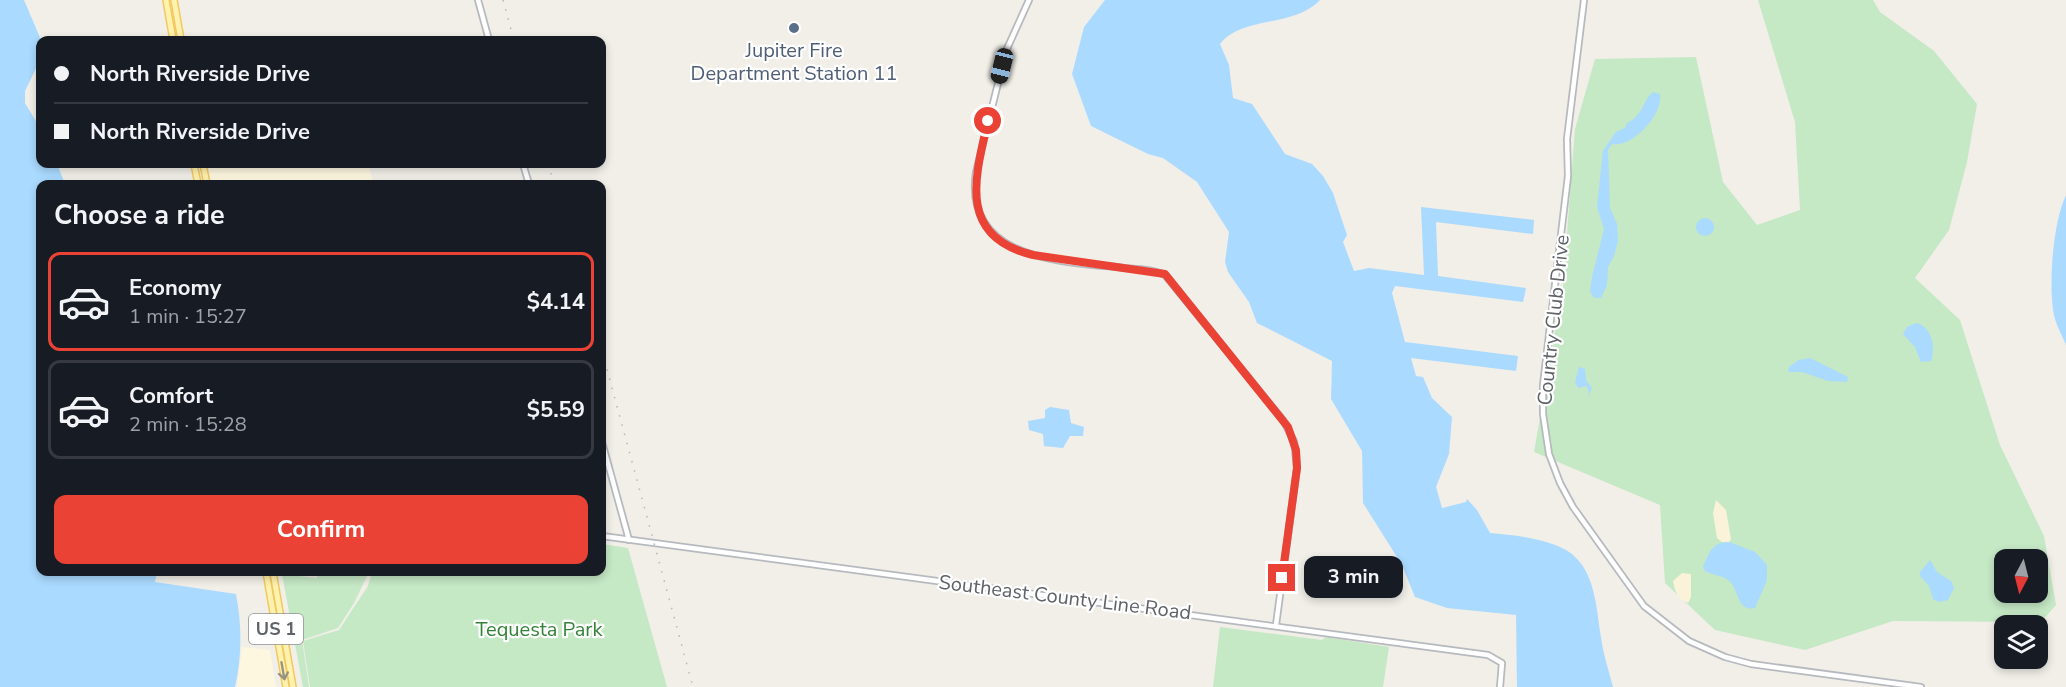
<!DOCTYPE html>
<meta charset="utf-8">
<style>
:root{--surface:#171b24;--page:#20242c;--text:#f1f3f6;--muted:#9ea1a6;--line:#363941;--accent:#ea4335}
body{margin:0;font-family:"Nunito Sans",sans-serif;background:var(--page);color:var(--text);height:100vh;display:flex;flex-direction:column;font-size:22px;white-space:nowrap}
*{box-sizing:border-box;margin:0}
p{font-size:20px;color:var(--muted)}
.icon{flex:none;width:33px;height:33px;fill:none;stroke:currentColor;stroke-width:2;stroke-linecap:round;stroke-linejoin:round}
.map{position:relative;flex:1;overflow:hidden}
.drawer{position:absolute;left:36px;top:180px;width:570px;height:396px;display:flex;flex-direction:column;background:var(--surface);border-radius:12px;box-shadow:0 3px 9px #0003}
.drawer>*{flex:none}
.banner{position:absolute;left:36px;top:36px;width:570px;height:132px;border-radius:12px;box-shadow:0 3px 9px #0003;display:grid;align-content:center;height:132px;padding:0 18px;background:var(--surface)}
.needle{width:39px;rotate:187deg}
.buttons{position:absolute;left:1994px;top:549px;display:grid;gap:12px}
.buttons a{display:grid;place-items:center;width:54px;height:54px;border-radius:12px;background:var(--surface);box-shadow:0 3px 9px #0003;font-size:30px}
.end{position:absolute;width:27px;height:27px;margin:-14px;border:8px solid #ea4335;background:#fff;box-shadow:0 0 0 3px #fff}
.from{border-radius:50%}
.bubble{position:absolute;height:42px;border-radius:12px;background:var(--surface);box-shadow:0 3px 9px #0003;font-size:20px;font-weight:700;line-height:42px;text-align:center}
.car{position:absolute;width:18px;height:36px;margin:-18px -9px;border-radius:8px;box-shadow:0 0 4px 2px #0007;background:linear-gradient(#222 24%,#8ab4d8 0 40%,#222 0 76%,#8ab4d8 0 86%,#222 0)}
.banner b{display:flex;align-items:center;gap:21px;height:57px;font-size:22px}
.banner b+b{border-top:2px solid var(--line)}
.banner i{width:15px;height:15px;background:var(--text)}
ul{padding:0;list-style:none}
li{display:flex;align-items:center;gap:18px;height:99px;margin:0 12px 9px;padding:0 6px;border:3px solid var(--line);border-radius:12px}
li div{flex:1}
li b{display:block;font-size:22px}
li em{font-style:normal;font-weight:700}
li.active{border-color:var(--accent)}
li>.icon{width:54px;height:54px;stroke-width:1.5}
h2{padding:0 18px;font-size:27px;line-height:72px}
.cta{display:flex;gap:12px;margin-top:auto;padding:12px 18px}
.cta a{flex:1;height:69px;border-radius:12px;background:var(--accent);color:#fff;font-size:24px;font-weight:700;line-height:69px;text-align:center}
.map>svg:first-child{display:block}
.commercial{fill:#fef7e0}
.green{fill:#c5e8c5;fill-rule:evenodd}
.sand{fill:#fbf3d9}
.water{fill:#aadaff}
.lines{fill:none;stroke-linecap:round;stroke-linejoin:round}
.secondary-casing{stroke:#b6babf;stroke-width:8}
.primary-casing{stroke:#f2c960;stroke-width:8}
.secondary{stroke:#fff;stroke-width:4.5}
.primary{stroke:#fff2af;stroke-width:5}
.rail{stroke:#b6b7b8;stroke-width:1.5;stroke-dasharray:1.5 8;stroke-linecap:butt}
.oneway{stroke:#979581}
.route{stroke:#ea4335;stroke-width:8}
.service-dot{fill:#5c6f8a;stroke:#fff;stroke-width:2}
.labels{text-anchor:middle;stroke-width:4.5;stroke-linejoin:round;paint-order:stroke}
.shield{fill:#fff;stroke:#8f9295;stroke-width:1.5}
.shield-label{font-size:18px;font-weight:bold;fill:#5f6368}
.service-label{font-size:20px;fill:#4e5e75;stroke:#fff}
.street-label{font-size:20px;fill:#5f6368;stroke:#fff}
.park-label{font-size:20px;fill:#348238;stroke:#fff}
</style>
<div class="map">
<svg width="2066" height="687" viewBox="0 0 2066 687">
<rect width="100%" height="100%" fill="#f1efe8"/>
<g class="commercial">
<path d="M207 164H349L369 166 373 184H211Z"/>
<path d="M242 647 270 650 276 687H237Z"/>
</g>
<g class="green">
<path d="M1758 0H1873L1880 12 1934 51 1977 104 1967 162 1949 230 1915 278 1960 320 2000 445 2044 536 2056 605 2041 622 1893 621 1805 650 1715 630 1665 583 1660 505 1534 452 1563 285 1575 129 1595 59 1696 57 1723 182 1757 225 1800 210 1795 122ZM2004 560H2037V592H2004Z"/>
<path d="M602 544 628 548 667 687H310L303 641 339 630 368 586 372 572H602Z"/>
<path d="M316 572H369L354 603 338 628 302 640 309 687H303L282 574 317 578Z"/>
<path d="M1220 627 1322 640 1326 637 1389 647 1383 687H1213Z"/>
</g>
<g class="sand">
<path d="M1716 500 1726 510 1731 539 1729 542H1722L1717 538 1713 513Z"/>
<path d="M1682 573 1691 574V597L1688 603C1678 599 1675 592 1673 581Z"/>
</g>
<g class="water">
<path d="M0 0H24L41 40 40 60 25 91V103L40 128V164H57L65 184H40V572H157L155 582 236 594C242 625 242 656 235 687H0Z"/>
<path d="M1105 0H1320C1294 28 1243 15 1220 44L1229 65 1233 98 1252 104 1285 154 1312 164 1323 176 1333 193 1347 235 1343 242 1354 271 1369 268 1424 275 1421 207 1534 220 1533 234 1436 222 1438 276 1526 288 1523 302 1395 286 1392 293 1405 342 1518 356 1516 371 1411 358 1416 376 1423 377 1432 398 1452 417 1449 454 1436 487 1442 508 1466 502 1467 499 1477 510 1490 533C1513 535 1545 538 1566 550 1596 568 1596 608 1601 637 1603 654 1609 671 1613 687H1517L1516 615 1447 608 1415 597 1402 565 1363 503 1362 451 1331 399 1332 361 1257 323 1249 302 1228 272 1225 262 1229 232 1197 182 1163 158 1148 154 1091 126 1072 74 1084 27Z"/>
<path d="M1653 92 1660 94C1663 115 1632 148 1612 144L1608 150 1610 208 1617 224 1618 241 1614 256 1608 267 1607 285 1601 298H1594L1590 291 1592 277 1604 229 1597 207 1603 151 1616 132 1625 128 1627 123C1644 115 1642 101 1653 92Z"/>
<path d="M2066 195V345C2062 335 2056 325 2054 315 2048 285 2053 222 2066 195Z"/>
<circle cx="1705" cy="227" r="9"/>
<path d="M1916 323C1932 326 1936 348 1931 361L1921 362 1915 347 1903 334 1907 327Z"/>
<path d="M1810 358 1848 377 1847 382 1828 381 1802 372H1788L1789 367 1799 360Z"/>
<path d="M1579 367 1585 369 1586 380 1592 388 1587 399 1589 393 1587 386 1578 388 1575 382Z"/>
<path d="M1050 407 1069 410 1071 423 1084 427 1083 436H1070L1063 448 1044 446 1043 434 1029 430 1028 421 1045 418V410Z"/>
<path d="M1729 542 1755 552 1767 565V580L1755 608C1736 612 1740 589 1728 580 1721 575 1712 575 1705 571L1703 567C1709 553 1712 542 1729 542Z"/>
<path d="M1930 560 1937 572 1951 581 1954 588 1948 600 1939 602 1933 599 1929 586 1920 576V572Z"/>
</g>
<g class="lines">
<defs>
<g id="secondary">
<path d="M478 0 489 40"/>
<path d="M1029 0 1006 51 976 172C963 261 1062 261 1124 268 1137 269 1153 269 1165 275L1283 420 1294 441 1297 468 1276 625"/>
<path d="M1584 0 1567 139 1568 176 1543 385V414L1549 454 1560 483 1573 507 1644 606 1689 641 1725 657 1751 664 1921 687"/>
<path d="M523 164 529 184"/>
<path d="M602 442 629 540"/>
<path d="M602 536 1488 655 1502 663 1500 687"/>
</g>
<g id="primary">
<path d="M166 0 173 40"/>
<path d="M174 0 181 40"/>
<path d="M194 164 198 184"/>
<path d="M203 164 207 184"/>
<path d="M266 572 286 687"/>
<path d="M273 572 293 687"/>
</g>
</defs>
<use href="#secondary" class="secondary-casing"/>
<use href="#primary" class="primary-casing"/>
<use href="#secondary" class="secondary"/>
<use href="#primary" class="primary"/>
<g class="rail">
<path d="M503 0 514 40"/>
<path d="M548 164 554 184"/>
<path d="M602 351 693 687"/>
</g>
</g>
<defs><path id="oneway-shaft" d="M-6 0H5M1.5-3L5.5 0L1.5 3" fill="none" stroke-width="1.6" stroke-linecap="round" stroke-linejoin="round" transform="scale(1.5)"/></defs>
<use class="oneway" href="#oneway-shaft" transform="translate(283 671) rotate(80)"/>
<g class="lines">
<path class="route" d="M988 121C975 177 957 237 1033 255L1165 274 1288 427 1296 450 1297 468 1282 578"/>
</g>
<circle class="service-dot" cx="794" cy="28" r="6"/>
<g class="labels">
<rect class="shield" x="249" y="614" width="54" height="30" rx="4.5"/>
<g class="shield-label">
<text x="276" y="635">US 1</text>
</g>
<g class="service-label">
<text x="794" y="57">Jupiter Fire<tspan x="794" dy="23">Department Station 11</tspan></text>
</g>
<g class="street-label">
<text transform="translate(1553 320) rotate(-84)" y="7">Country Club Drive</text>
<text transform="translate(1065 597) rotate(7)" y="7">Southeast County Line Road</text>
</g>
<g class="park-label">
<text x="539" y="636">Tequesta Park</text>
</g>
</g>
</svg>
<div class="buttons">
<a><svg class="needle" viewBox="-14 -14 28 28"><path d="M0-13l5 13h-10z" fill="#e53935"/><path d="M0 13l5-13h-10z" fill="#9ea1a6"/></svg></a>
<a><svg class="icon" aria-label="layers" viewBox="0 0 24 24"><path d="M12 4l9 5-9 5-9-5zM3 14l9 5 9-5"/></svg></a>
</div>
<i class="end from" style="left:988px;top:121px"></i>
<i class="end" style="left:1282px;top:578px"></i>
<div class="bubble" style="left:1304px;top:556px;width:99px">3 min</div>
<i class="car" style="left:1002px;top:66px;rotate:194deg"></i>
<div class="banner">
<b><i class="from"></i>North Riverside Drive</b>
<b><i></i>North Riverside Drive</b>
</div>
<section class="drawer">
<h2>Choose a ride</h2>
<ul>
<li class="active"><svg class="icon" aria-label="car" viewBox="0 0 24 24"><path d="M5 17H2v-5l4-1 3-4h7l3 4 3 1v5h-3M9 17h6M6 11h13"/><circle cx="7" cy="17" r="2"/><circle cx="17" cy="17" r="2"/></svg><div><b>Economy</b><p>1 min · 15:27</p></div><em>$4.14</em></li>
<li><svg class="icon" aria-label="car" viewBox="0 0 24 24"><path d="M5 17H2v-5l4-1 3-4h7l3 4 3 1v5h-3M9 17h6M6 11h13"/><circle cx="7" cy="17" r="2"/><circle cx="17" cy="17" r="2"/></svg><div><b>Comfort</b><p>2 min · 15:28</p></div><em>$5.59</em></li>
</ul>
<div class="cta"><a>Confirm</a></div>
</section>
</div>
